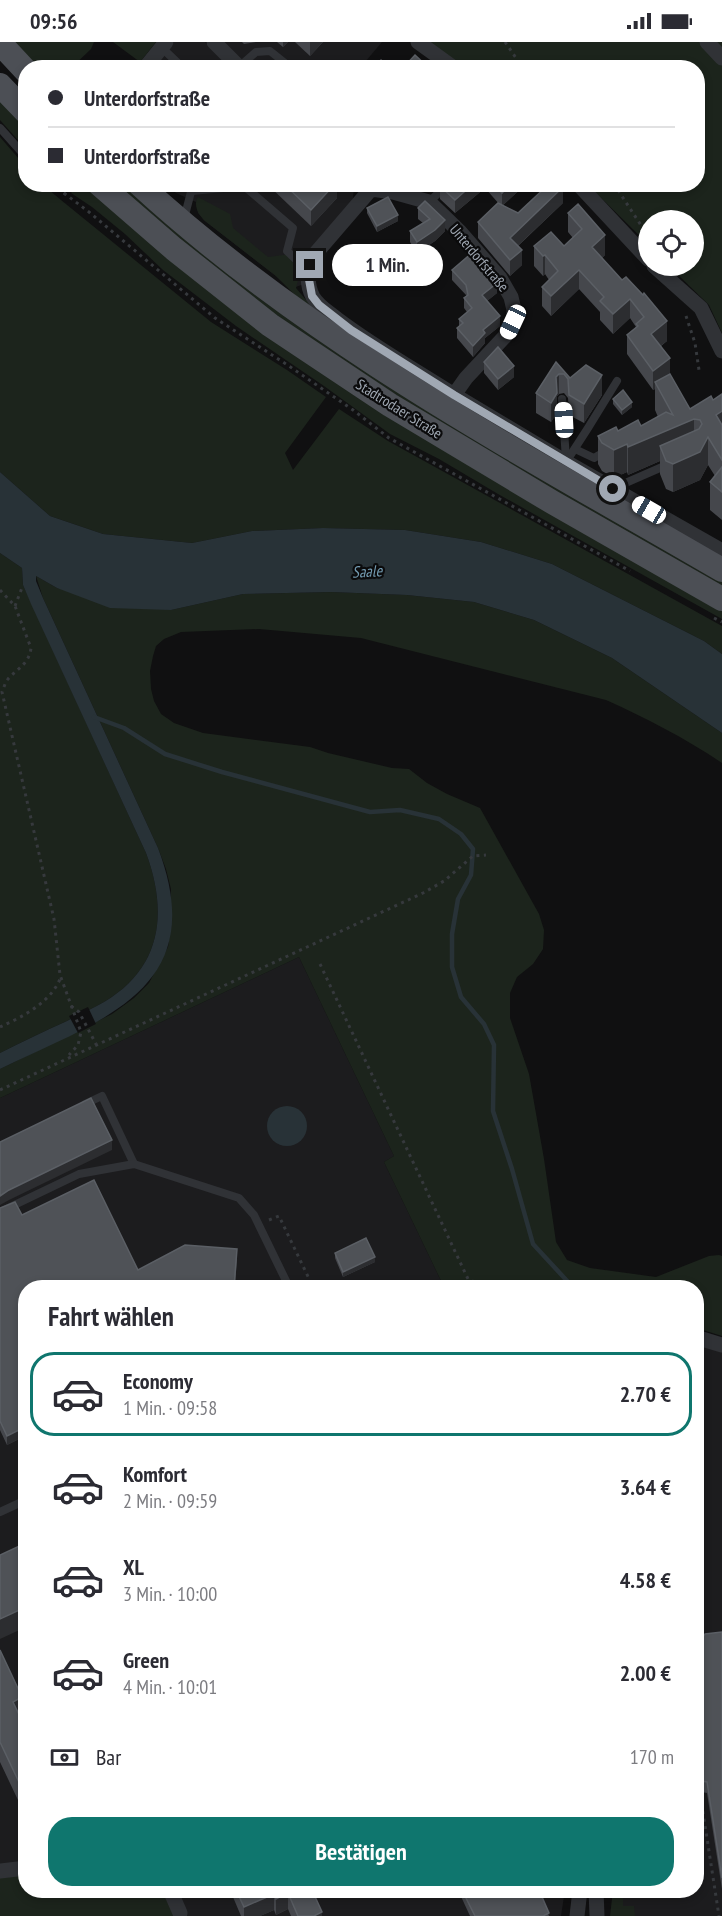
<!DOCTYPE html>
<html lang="de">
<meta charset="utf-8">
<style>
:root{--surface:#fff;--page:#f2f2f3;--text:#2b2b33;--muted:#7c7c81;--line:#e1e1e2;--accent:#0f766e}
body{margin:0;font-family:"PT Sans Narrow",sans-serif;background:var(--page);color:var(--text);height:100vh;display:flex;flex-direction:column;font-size:22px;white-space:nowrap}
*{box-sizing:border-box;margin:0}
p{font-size:20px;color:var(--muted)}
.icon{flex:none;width:33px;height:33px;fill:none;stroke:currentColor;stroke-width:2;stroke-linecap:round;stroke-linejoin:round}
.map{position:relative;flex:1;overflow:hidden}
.panel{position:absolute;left:18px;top:1238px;width:686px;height:618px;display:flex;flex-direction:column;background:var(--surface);border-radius:24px;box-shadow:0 3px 9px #0003}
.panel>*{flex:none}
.top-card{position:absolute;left:18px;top:18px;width:687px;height:132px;border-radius:24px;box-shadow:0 3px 9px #0003;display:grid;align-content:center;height:132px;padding:0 30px;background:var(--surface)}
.controls{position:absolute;left:638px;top:168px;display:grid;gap:12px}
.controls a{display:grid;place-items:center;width:66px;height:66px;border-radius:50%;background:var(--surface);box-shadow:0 3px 9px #0003;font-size:30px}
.end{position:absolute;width:27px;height:27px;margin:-14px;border:8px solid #a0a8b3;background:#111;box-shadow:0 0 0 3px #111}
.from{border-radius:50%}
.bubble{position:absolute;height:42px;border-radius:21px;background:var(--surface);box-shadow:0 3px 9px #0003;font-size:20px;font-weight:600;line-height:42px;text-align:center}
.car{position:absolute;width:18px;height:36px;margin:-18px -9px;border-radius:8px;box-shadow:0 0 4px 2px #0007;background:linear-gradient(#fff 24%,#345 0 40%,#fff 0 76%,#345 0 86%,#fff 0)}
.top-card b{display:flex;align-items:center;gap:21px;height:57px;font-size:22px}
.top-card b+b{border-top:2px solid var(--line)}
.top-card i{width:15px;height:15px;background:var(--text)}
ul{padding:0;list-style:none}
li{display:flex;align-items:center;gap:18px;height:84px;margin:0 12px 9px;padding:0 18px;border:3px solid transparent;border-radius:24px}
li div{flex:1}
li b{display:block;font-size:22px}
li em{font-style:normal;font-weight:600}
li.current{border-color:var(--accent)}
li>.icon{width:54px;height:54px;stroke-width:1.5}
h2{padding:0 30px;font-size:27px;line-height:72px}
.pay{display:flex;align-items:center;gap:15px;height:66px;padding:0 30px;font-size:22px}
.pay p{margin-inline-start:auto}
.cta{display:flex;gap:12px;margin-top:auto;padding:12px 30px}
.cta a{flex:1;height:69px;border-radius:24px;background:var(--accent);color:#fff;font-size:24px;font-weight:600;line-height:69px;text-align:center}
.status{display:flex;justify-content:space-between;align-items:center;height:42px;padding:0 30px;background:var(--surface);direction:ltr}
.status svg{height:16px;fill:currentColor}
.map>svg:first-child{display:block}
.built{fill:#1c1c1e}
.green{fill:#1c241c}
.water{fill:#283237}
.pier{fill:#101011}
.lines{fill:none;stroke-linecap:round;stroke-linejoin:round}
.stream{stroke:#283237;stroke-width:4.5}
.path{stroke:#36393d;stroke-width:3;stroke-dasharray:3 4.5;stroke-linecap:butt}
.service{stroke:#303236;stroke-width:8}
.minor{stroke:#303236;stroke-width:15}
.primary{stroke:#4c4f55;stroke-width:24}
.wall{fill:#45474c}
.shaded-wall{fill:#2c2d30}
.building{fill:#4f5257;stroke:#5b5f65;stroke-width:1.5}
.route{stroke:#a0a8b3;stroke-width:8}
.labels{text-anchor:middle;stroke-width:4.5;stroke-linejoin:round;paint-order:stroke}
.street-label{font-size:15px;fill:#a0a8b3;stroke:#0b0b0c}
.water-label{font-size:16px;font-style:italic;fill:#739bb1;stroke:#0b0b0c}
</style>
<div class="status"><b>09:56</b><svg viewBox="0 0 49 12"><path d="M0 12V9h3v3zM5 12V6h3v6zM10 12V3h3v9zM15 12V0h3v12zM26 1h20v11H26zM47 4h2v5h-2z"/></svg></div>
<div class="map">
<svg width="722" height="1874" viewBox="0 0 722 1874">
<rect width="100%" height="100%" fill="#101011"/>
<g class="built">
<path d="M174 0H205L233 25 154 26Z"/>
<path d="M222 0H382L360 26 249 25Z"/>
<path d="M354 142 353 158 304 242 290 247 276 234 205 179 198 171 196 160 176 151 167 143Z"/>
<path d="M299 915 394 1114 384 1120 444 1245H26V1848H565L561 1874H0V1056Z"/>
<path d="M696 1294 722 1298V1874H614L615 1848H696Z"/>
</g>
<g class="green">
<path d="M10 0H94L91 7 71 26 36 25Z"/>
<path d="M113 0H156L140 20Z"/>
<path d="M428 0H722V291L709 263 669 224H693V178H648V202L588 143 698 142V26L464 25Z"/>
<path d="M0 53 25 81V106L0 78Z"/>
<path d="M0 95 25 124 26 142 43 143 61 158 211 280 287 328 326 355 285 411 293 428 339 367 388 399 722 584V612L704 599 552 522 481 500 405 488 323 486 252 489 192 501 103 492 50 474 0 430Z"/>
<path d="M78 143H86L120 175 722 567V577L498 452 439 417 390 392 324 344 236 284 163 228 125 192 92 165 71 151Z"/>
<path d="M114 143H126L165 180 722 538V546L526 435 295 289 219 232Z"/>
<path d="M198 155 230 172 233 186 268 215 291 212 301 227 296 246 312 265 296 254 276 234 205 179C198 172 193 163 198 155Z"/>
<path d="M0 511 22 526 23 543 146 811C168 870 162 926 104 960 92 967 79 972 67 979 44 989 22 1000 0 1011Z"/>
<path d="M36 534 57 546 171 568 243 552 331 550 407 553 474 560 534 578 612 616 722 691V721C685 696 646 676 606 658L361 596 259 587 181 590 164 597 156 604 153 614 150 629 151 647 154 659 161 672 174 681 203 691 310 705 328 711 392 726 409 727 427 741 447 752 480 766 539 872 544 888 543 907 533 922 517 935 510 951V976L529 1032 544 1117 556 1200 567 1218 590 1226 656 1235 709 1214 719 1213 722 1214V1294L703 1288H696V1245H444L384 1120 394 1114 299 915 0 1056V1027L112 972 134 956 149 941 168 905 171 885V847L166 827 158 806 43 556Z"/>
<path d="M25 1832 26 1848H162L176 1874H0V1835Z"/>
<path d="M613 1848H623V1864H634L635 1874H610Z"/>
</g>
<g class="water">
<path d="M0 430 50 474 103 492 192 501 252 489 323 486 405 488 481 500 552 522 704 599 722 612V691L612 616 534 578 474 560 407 553 331 550 243 552 171 568 110 566 57 546 36 534V539L43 556 158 806C212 948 102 977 0 1027V1011C22 1000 44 989 67 979 79 972 92 967 104 960 162 926 168 870 146 811L31 562 23 543 22 526 0 511Z"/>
<circle cx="287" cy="1084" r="20"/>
</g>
<path class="pier" d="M88 965 96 982 78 991 69 974Z"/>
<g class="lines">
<g class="stream">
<path d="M94 675 124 686 165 712 222 730 370 770 400 768 439 777 461 792 473 807 471 833 458 857 452 892V925L461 955 484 982 494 1003 493 1069 512 1127 533 1202 569 1241 604 1245"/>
<path d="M672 1245 679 1243"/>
</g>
<g class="path">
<path d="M505 0 523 26"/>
<path d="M52 142 89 170 215 276 289 324 353 368 389 396 630 529"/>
<path d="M614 142 646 191"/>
<path d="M64 153 72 142"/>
<path d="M686 274 695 301 699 328"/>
<path d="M0 548 15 564 31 606C29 622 18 626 8 637 5 640 4 646 2 650L54 877 60 933 81 990 78 1003 69 1013"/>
<path d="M15 564 23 543"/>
<path d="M714 576 722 580"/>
<path d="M320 922 468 1237 486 1245"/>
<path d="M71 964 79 970 96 1002"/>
<path d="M0 985C22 975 50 961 60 937"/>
<path d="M0 1048 423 851 444 839 473 814 486 813"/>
<path d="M269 1178 279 1174 313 1245"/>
<path d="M696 1751H700L719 1874"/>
</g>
<g class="service">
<path d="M161 5 183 26"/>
<path d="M239 25 256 10 270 9 290 25"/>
<path d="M0 86 26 115"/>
<path d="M192 149 244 144 293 186 287 209 308 229"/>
<path d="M429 160 448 142"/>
<path d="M184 177 193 142"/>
<path d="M562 357 566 418"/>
<path d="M575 407 594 416 606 409"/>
<path d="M566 420 588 386 617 339"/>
<path d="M614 446 669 422"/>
<path d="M85 1062 102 1054 134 1122"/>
<path d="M0 1170 79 1132 134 1122 239 1156 254 1173 289 1245"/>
<path d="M0 1470 26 1458"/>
</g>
<g class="minor">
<path d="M214 0 240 26"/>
<path d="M418 0 454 26"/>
<path d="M707 0 722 16"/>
<path d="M145 26 166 0"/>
<path d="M366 142 371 147 393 150 429 160 460 190 500 236 511 255 514 268 513 280 508 291 466 336 454 353C415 328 374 305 337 277 329 270 319 265 313 255 305 240 308 225 316 211L371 147"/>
<path d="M578 142 648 217"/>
<path d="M654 224 701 266 722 309"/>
<path d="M454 353 566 420 722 509"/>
<path d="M696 1297H702L722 1303"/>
<path d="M0 1829 26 1826"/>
<path d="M170 1848 180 1871"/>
<path d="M596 1848 597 1874"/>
<path d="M577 1874 580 1848"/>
</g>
<g class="primary">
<path d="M0 1 26 29"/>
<path d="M0 43 26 70"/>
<path d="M99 142 174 207 270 283 390 363 552 460 722 557"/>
<path d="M139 142C312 301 521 411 722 528"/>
</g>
</g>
<g class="wall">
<path d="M242 0H256L244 2Z"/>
<path d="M277 0H288L283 5Z"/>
<path d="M295 0H323L310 14Z"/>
<path d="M267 142H337V156L311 184Z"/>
<path d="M426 142H439L431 150Z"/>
<path d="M442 142H524V144L502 164 518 171 563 161 518 204 522 223 510 234 478 196V180L500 163 485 146 455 171 440 157V144Z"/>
<path d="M367 166 398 179 377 190 367 171Z"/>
<path d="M418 166 445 189 435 199 417 211 410 200V189L423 181 418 177Z"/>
<path d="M568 171 605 213 602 216 667 299 661 304 670 332 690 367 713 358 722 352V478L710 468V440L715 434 708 423 700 438 673 450 666 447 660 432V419L628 433 627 430 614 436 602 429 598 422V394L618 389 641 384 658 375 655 368V347L653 348 627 312V293L636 285 630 276 613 292 600 278V270L579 247 551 274 542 264V245L549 238 545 232 543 234 534 224V204H564L573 196 568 190Z"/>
<path d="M349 216 377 229 360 239 349 221Z"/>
<path d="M452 228 497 251 487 259 500 284 485 296V301L473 315 457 296V286L459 285V277L467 270 464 266V256L466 254V253L452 238Z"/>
<path d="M484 320 514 335 498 348 484 331Z"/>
<path d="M556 320 570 336 602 353 584 381 569 373 568 356 564 351 559 352 557 354V371L551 380 536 371V351Z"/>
<path d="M613 357 632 365 622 373 613 362Z"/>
<path d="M0 1166 22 1173 138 1228 237 1216 235 1245H26V1405L21 1396 7 1403 0 1388Z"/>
<path d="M335 1211 375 1220 343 1235 335 1216Z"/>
<path d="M722 1590V1847L707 1751 696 1749V1703L698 1701 696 1685V1604Z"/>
<path d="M0 1608 22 1675 20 1676 26 1687V1775L0 1720Z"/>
<path d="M230 1848H312L322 1874H291L288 1867 276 1873 274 1868 260 1874H241Z"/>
<path d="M458 1848H539L549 1874H470Z"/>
</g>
<g class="shaded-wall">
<path d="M283 0H288L283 5Z"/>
<path d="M310 0H323L310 14Z"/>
<path d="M335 142H337V156L311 184V168Z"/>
<path d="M431 142H439L431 150Z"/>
<path d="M473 142H485V146L455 171V158Z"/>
<path d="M510 142H524V144L502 164V151Z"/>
<path d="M563 145V161L510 211V196Z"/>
<path d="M398 173V179L377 190V184Z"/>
<path d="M445 178V189L435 199 417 211V200Z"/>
<path d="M605 193V213L592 225V205Z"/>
<path d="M522 208V223L510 234V218Z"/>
<path d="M545 213V232L543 234V214Z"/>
<path d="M377 223V229L360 239V234Z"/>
<path d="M579 228V247L551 274V254Z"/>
<path d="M497 241V251L482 263V253Z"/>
<path d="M630 257V276L613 292V272Z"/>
<path d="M500 274V284L485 296V301L473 315V304L483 288Z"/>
<path d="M667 279V299L651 311V292Z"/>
<path d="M670 316V336L655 340V347L653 348V329Z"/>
<path d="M514 324V335L498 348V337Z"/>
<path d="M559 332V352L557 354V371L551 380V361L556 335Z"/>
<path d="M602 333V353L584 381V362Z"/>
<path d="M632 360V365L622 373V368Z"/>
<path d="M722 369V397L716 373Z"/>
<path d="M694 377V405L660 404V419L628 433V405Z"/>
<path d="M708 395V423L700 438 673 450V422Z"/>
<path d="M627 402V430L614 436V408Z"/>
<path d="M112 1098V1108L9 1158 0 1163V1154L9 1148Z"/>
<path d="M375 1215V1220L343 1235V1230Z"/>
<path d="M21 1387V1396L7 1403V1394Z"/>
<path d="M26 1565V1585L0 1597V1577Z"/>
<path d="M22 1655V1675L13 1680V1660Z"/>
<path d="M288 1851V1867L276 1873V1857Z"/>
<path d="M274 1852V1868L260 1874H244V1865Z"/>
<path d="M322 1870V1874H314Z"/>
</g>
<g class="building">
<path d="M415 13 429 26H403Z"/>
<path d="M381 18 388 26H373Z"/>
<path d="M226 20 231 26H221Z"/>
<path d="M284 142H335L311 168Z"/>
<path d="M442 142H473L455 158 440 144Z"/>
<path d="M494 142H510L502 151Z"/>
<path d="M549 142H560L563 145 510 196 522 208 510 218 478 180 498 161 518 171Z"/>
<path d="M388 155 398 173 377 184 367 166Z"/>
<path d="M425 159 445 178 435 188 417 200 410 189 430 177 418 166Z"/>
<path d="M578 162 605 193 592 205 622 238 626 235 643 253 644 251 667 279 651 292 670 316 653 329 627 293 638 284 636 282 644 275 630 257 613 272 600 259 604 255 579 228 551 254 542 245 558 229 545 213 543 214 534 204 551 190 564 204 582 187 568 171Z"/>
<path d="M366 205 377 223 360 234 349 216Z"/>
<path d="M473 210 492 232 497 241 482 253 500 274 483 288 485 291 473 304 457 286 463 281 459 277 472 266 464 256 468 253 466 243 452 228Z"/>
<path d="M498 305 514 324 498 337 484 320Z"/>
<path d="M556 320 570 336 586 323 602 333 584 362 569 353 568 337 564 332H559L556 335 557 351 551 361 536 351Z"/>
<path d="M670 332 690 367 711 354 713 358 722 352V369L716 373 722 383V418L708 395 700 410 673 422 666 419 660 404 699 387 702 382 700 378 694 377 628 405 627 402 614 408 602 401 598 394 616 385 618 389 638 378 641 384 666 370 673 373 655 340Z"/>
<path d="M623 348 632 360 622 368 613 357Z"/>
<path d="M722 425V450L710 440Z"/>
<path d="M91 1056 112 1098 9 1148 0 1154V1100Z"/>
<path d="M94 1138 138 1228 185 1203 237 1207 234 1245H26V1395L21 1387 7 1394 0 1379V1166L15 1160 22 1173Z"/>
<path d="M366 1196 375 1215 343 1230 335 1211Z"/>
<path d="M26 1501V1565L0 1577V1513Z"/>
<path d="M722 1590V1836L707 1740 696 1738V1703L700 1700 696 1674V1604L705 1592Z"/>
<path d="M0 1608 22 1655 13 1660 26 1687V1755L0 1700Z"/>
<path d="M236 1848H312L322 1870 314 1874H298L288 1851 276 1857 274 1852 244 1865Z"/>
<path d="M462 1848H539L549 1871 543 1874H475Z"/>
</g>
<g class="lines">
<path class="route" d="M310 223 308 232 312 254 319 263 351 288 454 353 613 447"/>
</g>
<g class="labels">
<g class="street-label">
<text transform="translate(479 216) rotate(50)" y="5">Unterdorfstraße</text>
<text transform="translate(399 367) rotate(32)" y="5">Stadtrodaer Straße</text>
</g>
<g class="water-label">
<text transform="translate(367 529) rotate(-3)" y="6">Saale</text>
</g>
</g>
</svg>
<div class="controls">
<a><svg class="icon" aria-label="locate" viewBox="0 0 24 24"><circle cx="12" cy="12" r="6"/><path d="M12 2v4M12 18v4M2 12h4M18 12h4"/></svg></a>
</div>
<i class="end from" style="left:613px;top:447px"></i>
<i class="end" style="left:310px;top:223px"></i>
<div class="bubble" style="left:332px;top:202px;width:111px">1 Min.</div>
<i class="car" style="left:513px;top:280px;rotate:205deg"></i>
<i class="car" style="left:564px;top:378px;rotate:357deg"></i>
<i class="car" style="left:649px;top:468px;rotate:300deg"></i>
<div class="top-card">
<b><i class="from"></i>Unterdorfstraße</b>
<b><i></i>Unterdorfstraße</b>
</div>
<section class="panel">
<h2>Fahrt wählen</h2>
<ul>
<li class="current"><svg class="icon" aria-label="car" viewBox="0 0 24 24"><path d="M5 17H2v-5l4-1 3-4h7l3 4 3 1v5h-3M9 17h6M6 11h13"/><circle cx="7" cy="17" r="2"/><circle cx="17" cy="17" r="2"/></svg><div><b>Economy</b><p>1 Min. · 09:58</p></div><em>2.70 €</em></li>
<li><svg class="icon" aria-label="car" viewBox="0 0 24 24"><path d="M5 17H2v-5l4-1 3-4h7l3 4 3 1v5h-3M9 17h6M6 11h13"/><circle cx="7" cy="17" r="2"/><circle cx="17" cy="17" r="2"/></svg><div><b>Komfort</b><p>2 Min. · 09:59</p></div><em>3.64 €</em></li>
<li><svg class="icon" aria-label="car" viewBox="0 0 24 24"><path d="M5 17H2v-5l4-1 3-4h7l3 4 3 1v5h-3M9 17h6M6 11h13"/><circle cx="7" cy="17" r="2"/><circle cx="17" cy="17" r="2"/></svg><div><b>XL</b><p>3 Min. · 10:00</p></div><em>4.58 €</em></li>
<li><svg class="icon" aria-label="car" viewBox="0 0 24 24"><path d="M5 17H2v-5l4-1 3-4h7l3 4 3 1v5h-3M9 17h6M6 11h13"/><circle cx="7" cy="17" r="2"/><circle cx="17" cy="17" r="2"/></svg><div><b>Green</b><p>4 Min. · 10:01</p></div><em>2.00 €</em></li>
</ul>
<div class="pay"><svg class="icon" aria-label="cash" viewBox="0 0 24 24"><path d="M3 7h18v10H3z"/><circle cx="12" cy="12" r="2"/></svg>Bar<p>170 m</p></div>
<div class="cta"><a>Bestätigen</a></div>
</section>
</div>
